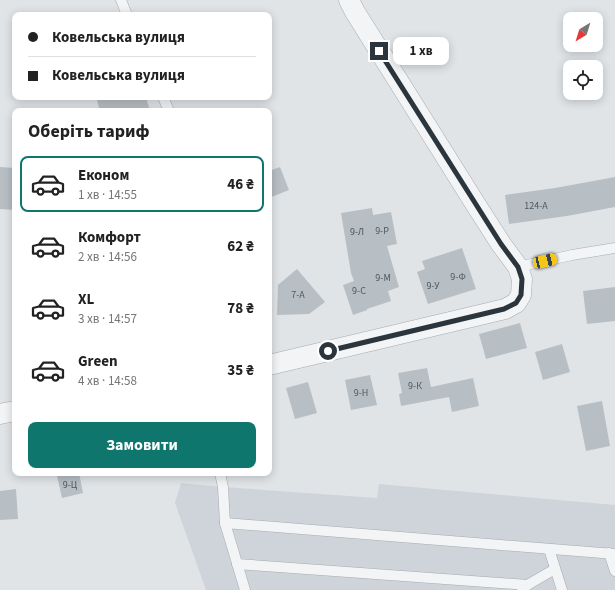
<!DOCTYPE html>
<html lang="uk">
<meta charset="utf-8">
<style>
:root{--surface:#fff;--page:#f6f6f6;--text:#222;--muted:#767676;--line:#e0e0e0;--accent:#0f766e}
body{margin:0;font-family:"Source Sans 3",sans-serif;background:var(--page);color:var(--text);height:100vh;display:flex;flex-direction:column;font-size:15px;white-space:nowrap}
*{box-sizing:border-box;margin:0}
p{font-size:13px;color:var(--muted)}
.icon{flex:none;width:22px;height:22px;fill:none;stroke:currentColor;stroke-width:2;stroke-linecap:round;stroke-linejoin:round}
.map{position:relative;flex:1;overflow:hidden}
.drawer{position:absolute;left:12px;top:108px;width:260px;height:368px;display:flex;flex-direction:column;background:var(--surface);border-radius:8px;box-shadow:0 2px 10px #0003}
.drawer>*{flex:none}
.top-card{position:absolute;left:12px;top:12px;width:260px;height:88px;border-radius:8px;box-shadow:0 2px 10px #0003;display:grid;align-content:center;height:88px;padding:0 16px;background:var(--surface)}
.needle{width:26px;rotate:218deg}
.tools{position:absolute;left:563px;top:12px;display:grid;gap:8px}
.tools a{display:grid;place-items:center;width:40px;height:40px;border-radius:8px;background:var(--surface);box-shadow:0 2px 10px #0003;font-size:20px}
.end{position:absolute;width:18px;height:18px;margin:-9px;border:5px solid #2a353d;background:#fff;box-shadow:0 0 0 2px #fff}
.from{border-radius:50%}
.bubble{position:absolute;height:28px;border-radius:8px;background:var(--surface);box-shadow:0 2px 10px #0003;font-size:13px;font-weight:700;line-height:28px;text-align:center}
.car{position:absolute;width:12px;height:24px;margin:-12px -6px;border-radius:5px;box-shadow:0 0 3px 1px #0007;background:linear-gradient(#f5c518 24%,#345 0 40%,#f5c518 0 76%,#345 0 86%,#f5c518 0)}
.top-card b{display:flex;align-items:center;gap:14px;height:38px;font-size:15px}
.top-card b+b{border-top:1px solid var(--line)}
.top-card i{width:10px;height:10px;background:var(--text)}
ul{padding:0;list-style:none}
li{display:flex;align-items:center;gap:12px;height:56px;margin:0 8px 6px;padding:0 8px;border:2px solid transparent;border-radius:8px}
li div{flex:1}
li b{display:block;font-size:15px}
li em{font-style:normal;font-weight:700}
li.on{border-color:var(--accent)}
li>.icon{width:36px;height:36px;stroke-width:1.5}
h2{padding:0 16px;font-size:18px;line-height:48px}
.primary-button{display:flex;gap:8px;margin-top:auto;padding:8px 16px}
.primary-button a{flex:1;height:46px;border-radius:8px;background:var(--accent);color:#fff;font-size:16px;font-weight:700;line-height:46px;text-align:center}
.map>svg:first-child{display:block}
.built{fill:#ced4d9}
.building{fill:#b7bfc4}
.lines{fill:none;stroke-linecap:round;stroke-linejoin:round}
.lane-casing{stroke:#a6acb1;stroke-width:11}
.street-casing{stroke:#a6acb1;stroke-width:21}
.lane{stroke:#f2f4f6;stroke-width:10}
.street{stroke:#f2f4f6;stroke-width:20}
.route{stroke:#2a353d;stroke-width:5}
.labels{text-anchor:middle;stroke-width:3;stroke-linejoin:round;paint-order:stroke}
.number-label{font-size:10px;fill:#4d585f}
</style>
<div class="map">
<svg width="615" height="590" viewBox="0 0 615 590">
<rect width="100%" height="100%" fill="#e0e4e7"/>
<path class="built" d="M181 483 223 487 377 498 379 484 615 505V590H206L175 503Z"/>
<g class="building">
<path d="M96 97H146L150 111H100Z"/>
<path d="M0 167 15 168V210L0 209Z"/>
<path d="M280 167 289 190 269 198V171Z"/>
<path d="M615 177V207L567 216 509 224 505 195 555 188Z"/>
<path d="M372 208 373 215 391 212 397 244 387 246 399 287 388 291 391 301 367 309V310L353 315 343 285 354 281 351 273 341 213Z"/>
<path d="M462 248 476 289 428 304 417 272 425 269 422 261Z"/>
<path d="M297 269 325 302 309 314 277 315 278 285Z"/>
<path d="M615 287V321L587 324 583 291Z"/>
<path d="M520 323 527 348 486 359 479 334Z"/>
<path d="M562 344 570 372 543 380 535 352Z"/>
<path d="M427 368 431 387 473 378 479 406 452 412 449 397 401 406 399 394 402 393 398 373Z"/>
<path d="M370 375 377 405 351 410 345 380Z"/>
<path d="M308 382 317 413 295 419 286 388Z"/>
<path d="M602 401 610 446 586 451 577 406Z"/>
<path d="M67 473H79L83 493 62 498 57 476Z"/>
<path d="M16 489 18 519 0 520V491Z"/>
</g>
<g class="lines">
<defs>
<g id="lane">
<path d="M121 0 127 15"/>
<path d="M163 97 169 111"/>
<path d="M518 267 572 255 615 248"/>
<path d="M220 473 223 487 225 523"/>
<path d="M549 549 562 590"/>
<path d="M609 553 615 571"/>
<path d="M237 564 528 585"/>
<path d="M522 588 555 569"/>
<path d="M245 590 225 523 615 554"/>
</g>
<g id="street">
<path d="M269 365 505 309 516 303 521 295 522 279 518 267 501 244 476 205 355 12 349 0"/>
<path d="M0 414 15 411"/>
</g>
</defs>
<use href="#lane" class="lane-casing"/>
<use href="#street" class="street-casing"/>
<use href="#lane" class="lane"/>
<use href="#street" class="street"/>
</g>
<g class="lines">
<path class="route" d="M328 351 504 309 516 303 521 295 522 279 518 267 501 244 379 51"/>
</g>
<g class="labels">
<g class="number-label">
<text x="536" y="209">124-А</text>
<text x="382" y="234">9-Р</text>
<text x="357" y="235">9-Л</text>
<text x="458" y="280">9-Ф</text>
<text x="383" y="281">9-М</text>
<text x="433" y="289">9-У</text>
<text x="359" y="294">9-С</text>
<text x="298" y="298">7-А</text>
<text x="415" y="389">9-К</text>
<text x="361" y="396">9-Н</text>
<text x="70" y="488">9-Ц</text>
</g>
</g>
</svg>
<div class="tools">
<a><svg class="needle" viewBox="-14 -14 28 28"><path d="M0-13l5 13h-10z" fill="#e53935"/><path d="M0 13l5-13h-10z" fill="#767676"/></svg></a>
<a><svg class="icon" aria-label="locate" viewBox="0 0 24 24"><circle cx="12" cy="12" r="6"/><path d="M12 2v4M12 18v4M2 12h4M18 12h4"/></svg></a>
</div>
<i class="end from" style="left:328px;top:351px"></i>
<i class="end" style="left:379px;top:51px"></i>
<div class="bubble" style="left:393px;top:37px;width:56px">1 хв</div>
<i class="car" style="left:545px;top:261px;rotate:77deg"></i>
<div class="top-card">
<b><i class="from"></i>Ковельська вулиця</b>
<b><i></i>Ковельська вулиця</b>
</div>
<section class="drawer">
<h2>Оберіть тариф</h2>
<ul>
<li class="on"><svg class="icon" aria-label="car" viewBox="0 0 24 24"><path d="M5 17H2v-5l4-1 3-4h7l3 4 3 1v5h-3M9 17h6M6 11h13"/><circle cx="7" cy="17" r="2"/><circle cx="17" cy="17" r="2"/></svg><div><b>Економ</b><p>1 хв · 14:55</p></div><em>46 ₴</em></li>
<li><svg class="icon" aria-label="car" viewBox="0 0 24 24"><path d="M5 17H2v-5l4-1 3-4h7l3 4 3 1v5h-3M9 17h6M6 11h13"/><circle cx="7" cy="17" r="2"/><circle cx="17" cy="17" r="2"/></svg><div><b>Комфорт</b><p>2 хв · 14:56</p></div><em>62 ₴</em></li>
<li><svg class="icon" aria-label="car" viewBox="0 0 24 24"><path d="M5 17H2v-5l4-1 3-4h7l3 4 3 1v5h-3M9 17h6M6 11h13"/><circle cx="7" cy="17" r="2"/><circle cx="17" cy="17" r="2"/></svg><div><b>XL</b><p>3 хв · 14:57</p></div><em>78 ₴</em></li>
<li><svg class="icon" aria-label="car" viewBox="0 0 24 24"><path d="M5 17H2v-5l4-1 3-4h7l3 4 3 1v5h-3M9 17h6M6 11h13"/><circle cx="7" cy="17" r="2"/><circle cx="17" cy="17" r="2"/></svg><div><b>Green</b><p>4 хв · 14:58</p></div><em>35 ₴</em></li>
</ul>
<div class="primary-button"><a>Замовити</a></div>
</section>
</div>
